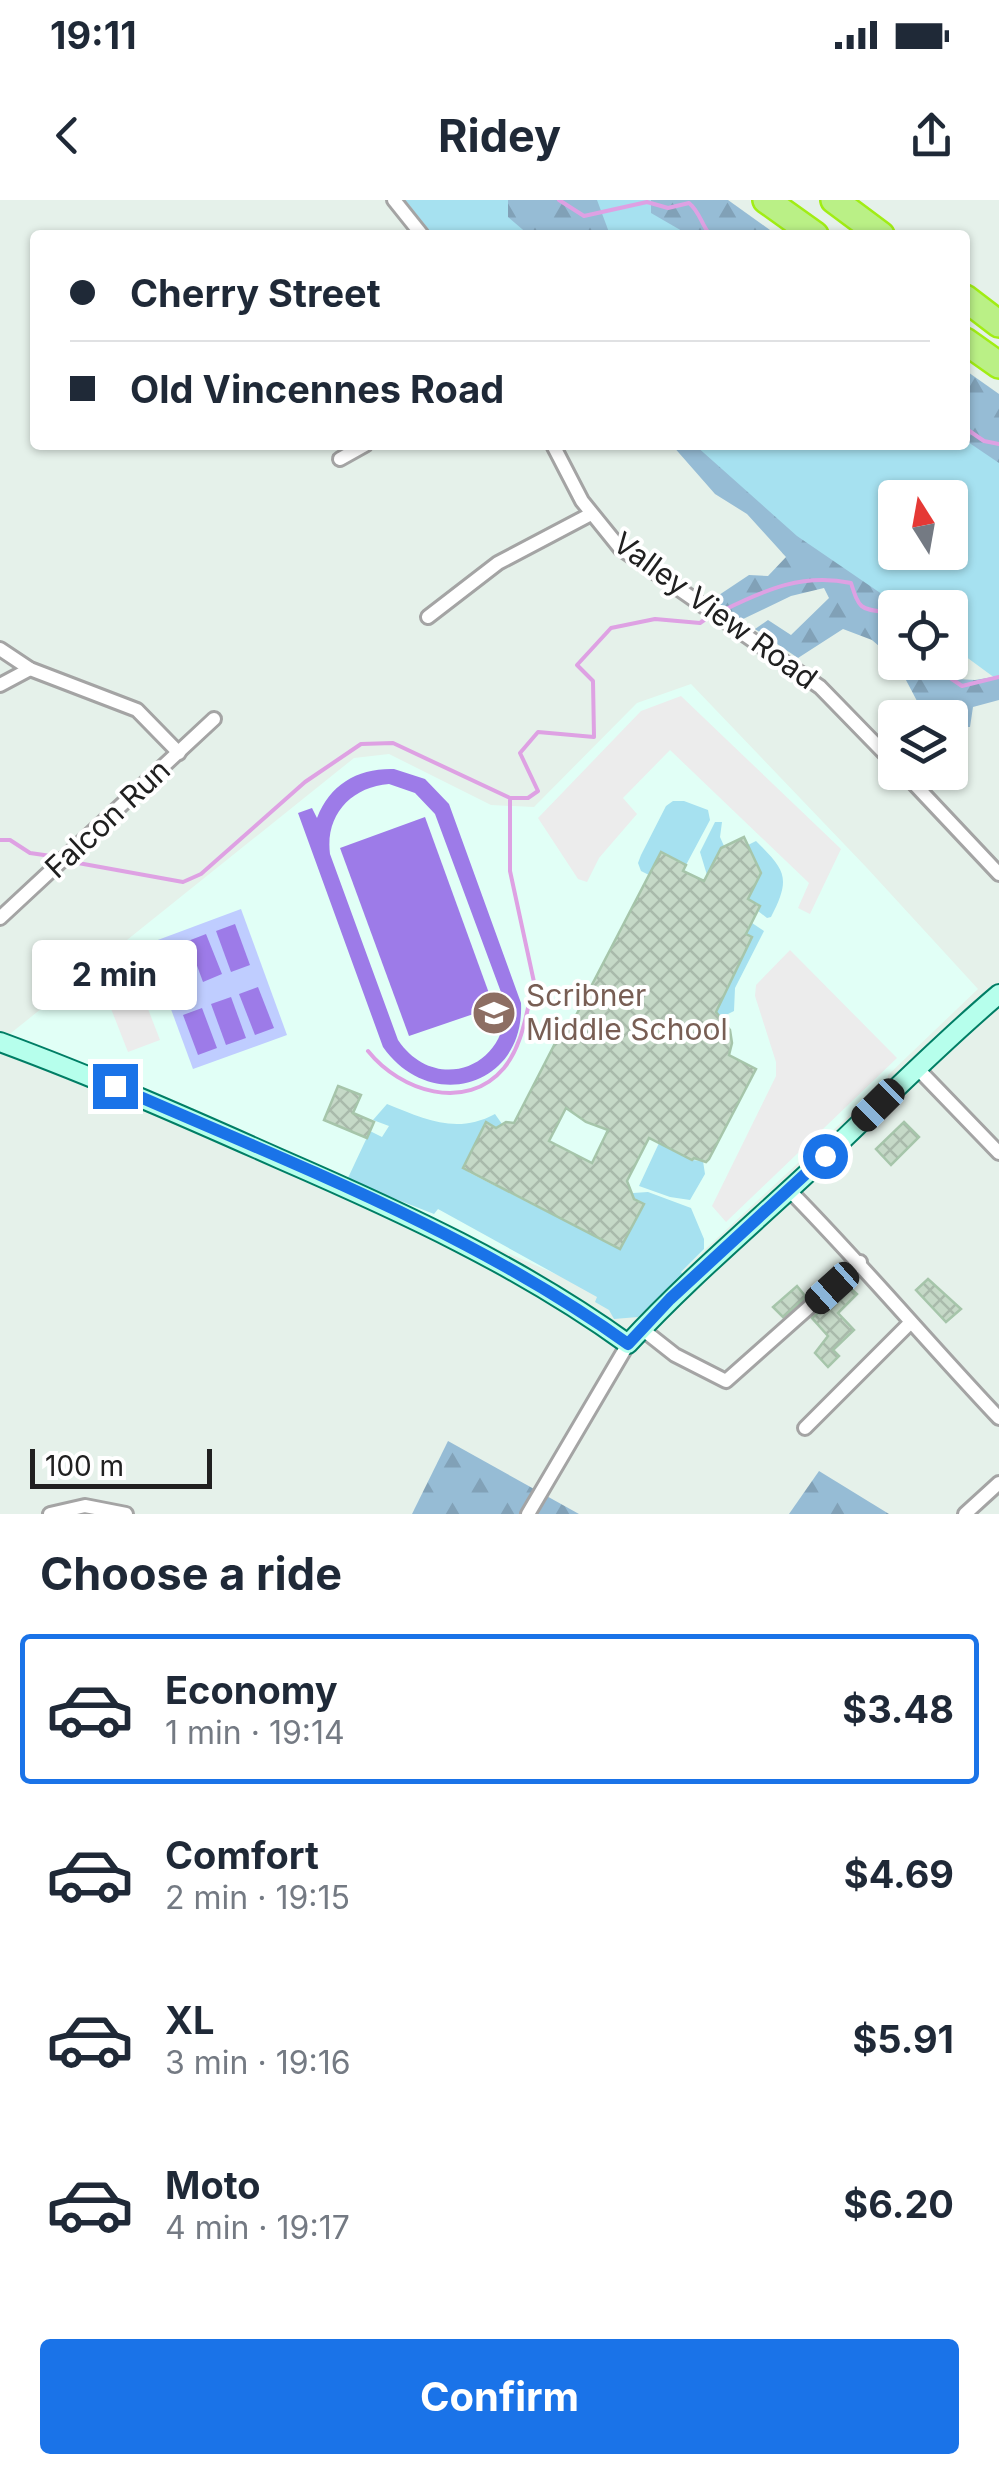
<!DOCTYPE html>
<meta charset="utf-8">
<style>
:root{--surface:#fff;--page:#f2f2f3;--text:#1f2937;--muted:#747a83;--line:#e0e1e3;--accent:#1a73e8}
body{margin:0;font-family:Inter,sans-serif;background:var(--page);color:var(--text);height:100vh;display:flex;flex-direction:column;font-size:38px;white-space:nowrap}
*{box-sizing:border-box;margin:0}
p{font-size:32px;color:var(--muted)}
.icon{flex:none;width:55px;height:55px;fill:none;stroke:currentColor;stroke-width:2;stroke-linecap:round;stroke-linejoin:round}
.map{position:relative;height:1314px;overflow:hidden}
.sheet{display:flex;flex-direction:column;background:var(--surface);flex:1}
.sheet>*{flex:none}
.hud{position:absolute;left:30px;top:30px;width:940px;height:220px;border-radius:10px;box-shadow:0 2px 8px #0004;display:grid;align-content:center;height:220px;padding:0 40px;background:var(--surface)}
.needle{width:65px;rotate:349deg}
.buttons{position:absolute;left:878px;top:280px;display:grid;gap:20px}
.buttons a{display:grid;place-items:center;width:90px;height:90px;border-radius:10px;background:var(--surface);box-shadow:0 2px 8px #0004;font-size:50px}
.scale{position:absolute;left:30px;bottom:25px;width:182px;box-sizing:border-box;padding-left:10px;border:5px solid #202020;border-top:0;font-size:28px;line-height:35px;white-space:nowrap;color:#202020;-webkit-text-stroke:8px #fff;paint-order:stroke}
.end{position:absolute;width:45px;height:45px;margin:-22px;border:12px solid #1a73e8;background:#fff;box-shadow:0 0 0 5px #fff}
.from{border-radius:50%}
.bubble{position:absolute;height:70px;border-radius:10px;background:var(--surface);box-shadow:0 2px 8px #0004;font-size:32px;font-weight:700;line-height:70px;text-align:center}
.car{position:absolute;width:30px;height:60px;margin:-30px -15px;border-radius:12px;box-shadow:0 0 8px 2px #0007;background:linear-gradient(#222 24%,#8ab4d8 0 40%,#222 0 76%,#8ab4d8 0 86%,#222 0)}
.hud b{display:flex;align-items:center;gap:35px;height:95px;font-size:38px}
.hud b+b{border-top:2px solid var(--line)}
.hud i{width:25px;height:25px;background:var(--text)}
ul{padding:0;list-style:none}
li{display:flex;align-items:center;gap:30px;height:150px;margin:0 20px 15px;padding:0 20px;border:5px solid transparent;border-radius:10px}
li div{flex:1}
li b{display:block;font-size:38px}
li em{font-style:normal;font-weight:700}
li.selected{border-color:var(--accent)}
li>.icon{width:90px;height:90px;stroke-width:1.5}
h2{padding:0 40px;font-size:45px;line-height:120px}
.action{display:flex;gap:20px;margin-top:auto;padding:20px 40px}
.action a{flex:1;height:115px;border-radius:10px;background:var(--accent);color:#fff;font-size:40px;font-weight:700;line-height:115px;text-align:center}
.status{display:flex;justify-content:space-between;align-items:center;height:70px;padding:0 50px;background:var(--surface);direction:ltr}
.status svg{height:28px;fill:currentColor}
header{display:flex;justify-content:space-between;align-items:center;height:130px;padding:0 40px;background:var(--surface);font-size:45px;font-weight:700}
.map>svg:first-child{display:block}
.education{fill:#e1fff6}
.grass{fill:#a6e1f0;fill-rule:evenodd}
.forest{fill:url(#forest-firs)}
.park{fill:#bfcdff}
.pitch{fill:#9d7be8;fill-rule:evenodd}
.parking{fill:#ececec}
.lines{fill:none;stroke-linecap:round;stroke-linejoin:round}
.stream{stroke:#dea1e3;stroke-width:4}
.building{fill:url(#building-cross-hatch);stroke:#a6c5aa;stroke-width:2.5;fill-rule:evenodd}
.street-casing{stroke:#a4a4a4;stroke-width:18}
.secondary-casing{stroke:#007e65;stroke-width:22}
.highway-casing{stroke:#a1ed14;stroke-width:30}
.street{stroke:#fff;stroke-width:12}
.secondary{stroke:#b6ffec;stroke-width:18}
.highway{stroke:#baf086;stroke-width:25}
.route{stroke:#1a73e8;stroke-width:12}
.labels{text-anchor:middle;stroke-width:8;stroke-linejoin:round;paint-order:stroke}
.street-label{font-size:30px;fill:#202020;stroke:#fff}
.education-label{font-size:30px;fill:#785e54;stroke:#fff;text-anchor:start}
</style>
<div class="status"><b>19:11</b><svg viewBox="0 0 49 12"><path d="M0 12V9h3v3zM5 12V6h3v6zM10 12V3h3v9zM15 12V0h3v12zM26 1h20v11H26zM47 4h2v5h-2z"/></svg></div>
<header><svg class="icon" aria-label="back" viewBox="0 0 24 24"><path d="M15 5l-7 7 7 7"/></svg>Ridey<svg class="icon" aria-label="share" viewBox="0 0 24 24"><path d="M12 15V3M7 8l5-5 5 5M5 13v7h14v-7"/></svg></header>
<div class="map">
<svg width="999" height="1314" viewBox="0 0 999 1314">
<defs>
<pattern id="forest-firs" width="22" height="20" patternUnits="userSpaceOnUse" patternTransform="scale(2.5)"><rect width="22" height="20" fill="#96bcd5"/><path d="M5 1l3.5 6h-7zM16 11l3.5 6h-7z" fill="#81a1b7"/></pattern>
<pattern id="building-cross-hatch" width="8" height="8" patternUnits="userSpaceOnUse" patternTransform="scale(2.5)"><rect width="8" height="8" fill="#c5d9c7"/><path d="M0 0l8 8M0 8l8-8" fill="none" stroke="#a9baab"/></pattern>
</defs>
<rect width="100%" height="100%" fill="#e5f1ea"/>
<path class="education" d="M691 484 867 668 978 789 888 875 887 880 639 1111 151 895 6 837 354 558 389 554 491 605 534 607 637 503Z"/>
<g class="grass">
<path d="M405 0H706L754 35H433Z"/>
<path d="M965 188 999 213V481L950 445V408H895V413L675 245H965ZM895 298H950V352H895Z"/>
<path d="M684 601 708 610 710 620 686 665 661 653 649 675 641 671 638 663 641 655 666 606 673 601Z"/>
<path d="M715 622H722L720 637 724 646 707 675 700 652Z"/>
<path d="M756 641C786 671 791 678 771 717L767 718 758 711 760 706 748 699 761 673 748 645Z"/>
<path d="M752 723 764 731 735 788 734 811 722 817 719 815 713 827 709 825 722 800 720 799 752 738 746 734Z"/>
<path d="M387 904C425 919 456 935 495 914L502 924 497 928 485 923 463 968 470 973 620 1049 643 1004 631 997 633 993 648 992 691 1008 704 1039V1049L681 1072 683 1075 638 1117 614 1119 609 1110 595 1102 597 1097 438 1009 434 1014 347 980 370 931 382 937 389 926 373 920Z"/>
<path d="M659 943 692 960 703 961 705 974 690 1000 670 997 639 986Z"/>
</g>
<g class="forest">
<path d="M508 0H597L610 35H529L508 17Z"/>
<path d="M651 0H728L777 35H689L651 13Z"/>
<path d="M965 170 999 194V263L965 240Z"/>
<path d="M672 245H695L797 336 895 403 898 407 895 408V460L872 440 843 429 798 458 755 429 768 420 791 435 829 398 824 388 791 396 741 420 713 399 749 375 768 376 786 357 747 314 715 294Z"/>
<path d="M950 456 956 479 975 480 999 476V500L973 507 970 527H950V518L936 517 917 501 897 463 950 462Z"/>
<path d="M448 1241 579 1314H412Z"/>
<path d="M819 1271 889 1314H789Z"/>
</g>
<path class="park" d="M241 709 287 835 193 869 147 744Z"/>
<g class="pitch">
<path d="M394 569 425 579 449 604 521 803C525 887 430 914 383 847L298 613 312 608 317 618C330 584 358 568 394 569ZM389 584 415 593 435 614 505 803C509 868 435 895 398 840L330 654C325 615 351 587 389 584Z"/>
<path d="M425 617 494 807 409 836 340 648Z"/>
<path d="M235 724 250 765 231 772 216 731Z"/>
<path d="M206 734 222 774 203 782 188 741Z"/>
<path d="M179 744 194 785 175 792 159 752Z"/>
<path d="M258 787 274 828 255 835 239 794Z"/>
<path d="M231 797 246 838 226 845 211 804Z"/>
<path d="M202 808 217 848 198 855 183 815Z"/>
</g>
<g class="parking">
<path d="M681 496 841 649 810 714 798 708 809 683 670 550 623 598 637 614 599 658 587 682 578 679 538 618 641 511Z"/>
<path d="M790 750 897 858 726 1022 712 1006 776 876V862L755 796 756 785Z"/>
<path d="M131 765 160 840 128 852 99 778Z"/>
</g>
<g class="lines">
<g class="stream">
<path d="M559 0 584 16 647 2 668 8 689 3C700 12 701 24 710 35"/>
<path d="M965 228 984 241 999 244"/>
<path d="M724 410C767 389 803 373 851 383 859 408 860 410 886 412L895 429"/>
<path d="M934 462 937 469 962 486 999 477"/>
<path d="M510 600V671L534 782"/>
<path d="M0 640H10L30 653 51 656"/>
<path d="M78 663 183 682 201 674 305 582 361 544 393 543 510 598H528L538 591 520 553 538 532 594 537 593 481 577 465 611 428 655 419 700 423 707 418"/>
<path d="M368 851C400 891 466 913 504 868 521 847 525 820 531 795"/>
</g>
</g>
<g class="building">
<path d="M744 637 761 673 748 699 760 706 746 734 752 737 716 812 730 830 732 843 729 855 756 869 709 959 706 962 694 958 692 960 649 938 627 981 634 999 644 1004 620 1049 463 968 486 922 496 928 506 922 514 923 565 824 570 827 661 652 686 665 683 671 704 681 721 648ZM566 908 586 922 608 930 592 963 549 941Z"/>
<path d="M338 886 361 895 353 913 374 922 367 938 324 920Z"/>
<path d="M904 922 919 937 891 965 876 949Z"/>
<path d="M928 1079 961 1109 946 1122 916 1090Z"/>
<path d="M797 1086 806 1097 783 1117 773 1107Z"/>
<path d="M848 1086 857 1094 838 1113 854 1130 833 1150 839 1156 828 1167 815 1153 828 1136 812 1118Z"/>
</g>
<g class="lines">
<defs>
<g id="street">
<path d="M394 0 422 35"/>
<path d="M553 245 582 301 620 348 820 487 895 564"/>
<path d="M340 259 365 245"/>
<path d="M428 417 498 363 591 314"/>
<path d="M0 449 30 469 137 510 179 553"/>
<path d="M0 485 30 469"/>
<path d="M903 572 999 674"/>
<path d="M0 718 214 519"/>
<path d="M916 867 999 953"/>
<path d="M789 990C862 1064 928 1143 999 1218"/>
<path d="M642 1129 675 1155 726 1181 860 1062"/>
<path d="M805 1228 910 1123"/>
<path d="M50 1314 85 1306 126 1314"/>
<path d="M528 1314 628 1144"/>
<path d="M965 1314 999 1283"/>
</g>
<path id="secondary" d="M0 842C95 877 188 918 280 959 402 1012 520 1066 628 1144 686 1081 751 1026 813 968 875 910 934 849 999 794"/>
<g id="highway">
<path d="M766 0 815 35"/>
<path d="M834 0 881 35"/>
<path d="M965 98 999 124"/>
<path d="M965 141 999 165"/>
</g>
</defs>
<use href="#street" class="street-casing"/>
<use href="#secondary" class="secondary-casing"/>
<use href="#highway" class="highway-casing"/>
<use href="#street" class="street"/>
<use href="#secondary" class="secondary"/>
<use href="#highway" class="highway"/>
</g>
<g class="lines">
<path class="route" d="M115 886C290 963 471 1031 628 1144L670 1099 825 956"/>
</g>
<defs>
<symbol id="school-disc" viewBox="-11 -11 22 22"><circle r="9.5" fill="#8d6e63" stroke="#fff"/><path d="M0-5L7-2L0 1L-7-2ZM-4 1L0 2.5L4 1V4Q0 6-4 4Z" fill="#fff"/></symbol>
</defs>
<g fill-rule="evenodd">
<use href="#school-disc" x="469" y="788" width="50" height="50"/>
</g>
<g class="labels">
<g class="street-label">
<text transform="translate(715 411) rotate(36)" y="10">Valley View Road</text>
<text transform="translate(108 619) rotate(-43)" y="10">Falcon Run</text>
</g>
<g class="education-label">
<text x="526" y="806">Scribner<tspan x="526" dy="34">Middle School</tspan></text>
</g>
</g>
</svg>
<div class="buttons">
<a><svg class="needle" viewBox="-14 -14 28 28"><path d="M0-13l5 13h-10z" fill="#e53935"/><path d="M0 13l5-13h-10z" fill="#747a83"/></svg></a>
<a><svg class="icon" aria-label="locate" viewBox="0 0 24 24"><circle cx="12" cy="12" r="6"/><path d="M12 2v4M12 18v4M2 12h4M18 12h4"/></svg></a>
<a><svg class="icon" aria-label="layers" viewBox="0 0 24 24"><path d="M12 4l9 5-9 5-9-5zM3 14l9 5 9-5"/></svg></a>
</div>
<div class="scale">100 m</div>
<i class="end from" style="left:825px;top:956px"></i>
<i class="end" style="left:115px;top:886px"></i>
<div class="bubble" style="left:32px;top:740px;width:165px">2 min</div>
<i class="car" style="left:878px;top:905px;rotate:225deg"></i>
<i class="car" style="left:832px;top:1088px;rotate:228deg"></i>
<div class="hud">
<b><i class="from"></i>Cherry Street</b>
<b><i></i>Old Vincennes Road</b>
</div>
</div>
<section class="sheet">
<h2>Choose a ride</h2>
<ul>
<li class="selected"><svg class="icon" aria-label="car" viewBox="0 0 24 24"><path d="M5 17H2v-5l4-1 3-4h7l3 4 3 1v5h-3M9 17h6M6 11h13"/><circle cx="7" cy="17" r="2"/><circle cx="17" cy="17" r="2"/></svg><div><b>Economy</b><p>1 min · 19:14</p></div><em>$3.48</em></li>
<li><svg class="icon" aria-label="car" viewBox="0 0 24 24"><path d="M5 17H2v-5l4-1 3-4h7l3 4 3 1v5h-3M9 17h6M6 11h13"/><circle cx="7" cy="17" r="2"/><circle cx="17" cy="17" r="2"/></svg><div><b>Comfort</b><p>2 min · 19:15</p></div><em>$4.69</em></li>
<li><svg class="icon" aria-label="car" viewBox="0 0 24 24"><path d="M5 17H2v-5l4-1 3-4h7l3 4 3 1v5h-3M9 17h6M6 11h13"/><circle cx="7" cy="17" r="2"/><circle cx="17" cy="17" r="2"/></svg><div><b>XL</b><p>3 min · 19:16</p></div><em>$5.91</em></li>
<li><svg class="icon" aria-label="car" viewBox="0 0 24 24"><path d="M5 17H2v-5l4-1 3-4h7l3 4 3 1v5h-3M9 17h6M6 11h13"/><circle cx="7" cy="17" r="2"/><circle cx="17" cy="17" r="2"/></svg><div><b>Moto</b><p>4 min · 19:17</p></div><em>$6.20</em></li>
</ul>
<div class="action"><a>Confirm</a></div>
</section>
